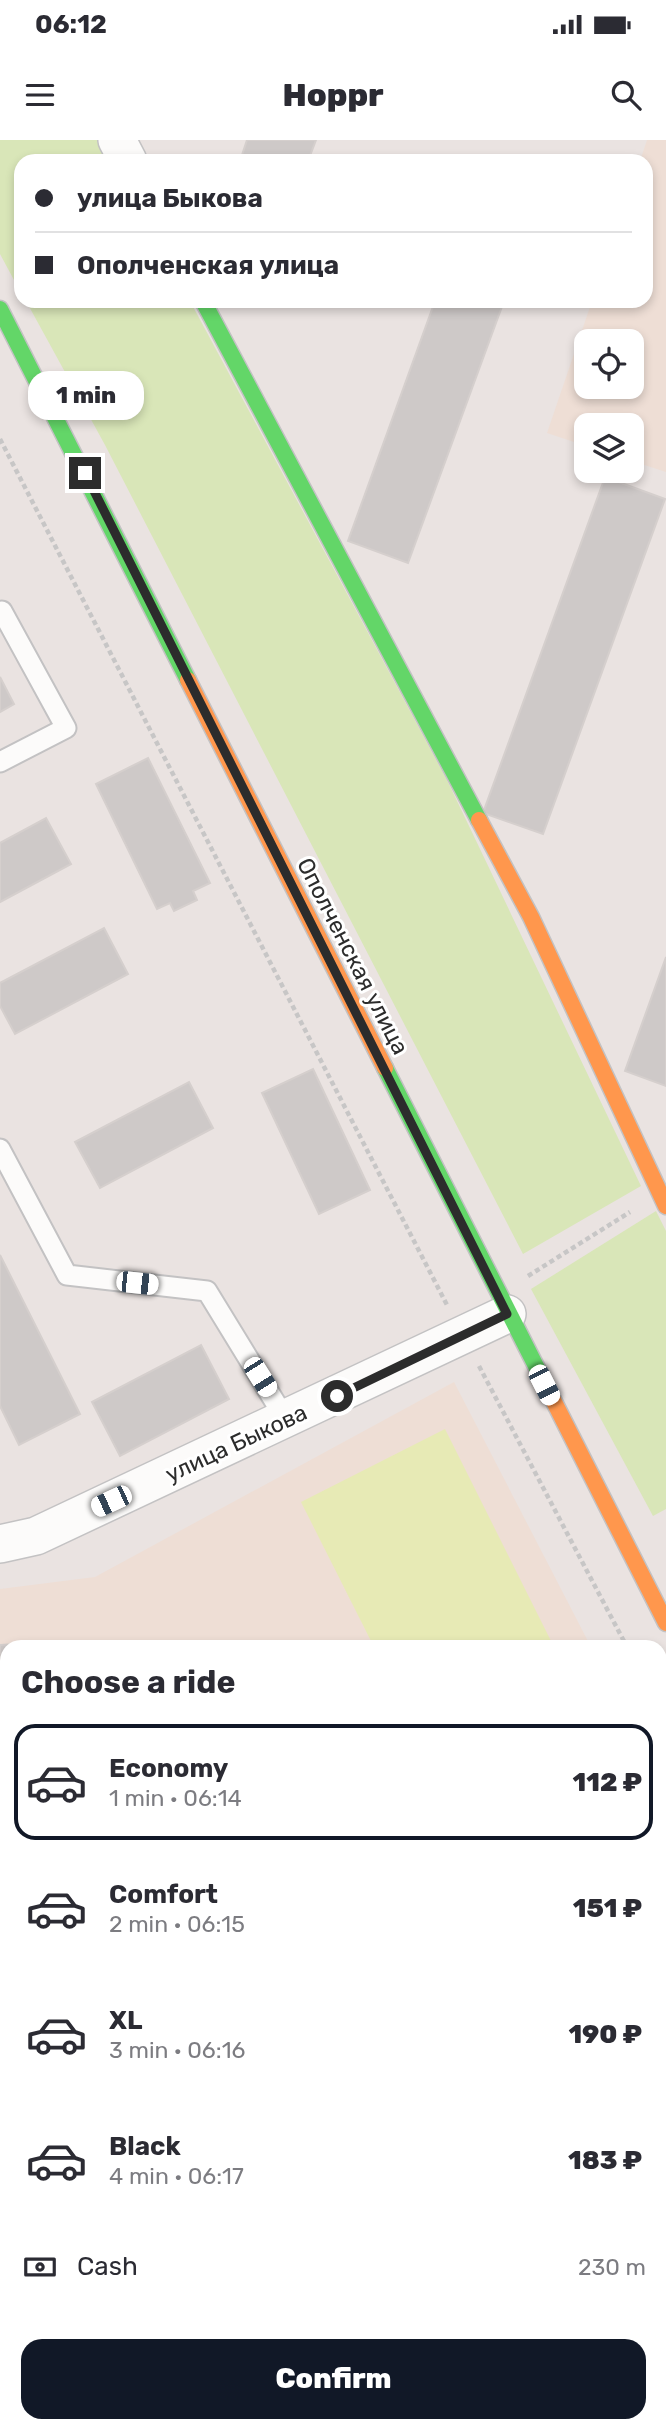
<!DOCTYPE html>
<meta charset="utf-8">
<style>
:root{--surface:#fff;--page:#f2f2f3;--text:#2b2b33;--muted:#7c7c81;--line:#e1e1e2;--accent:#111827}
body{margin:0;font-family:Rubik,sans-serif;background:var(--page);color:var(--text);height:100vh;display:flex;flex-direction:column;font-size:26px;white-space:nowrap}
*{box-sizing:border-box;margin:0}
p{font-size:23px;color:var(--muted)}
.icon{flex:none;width:38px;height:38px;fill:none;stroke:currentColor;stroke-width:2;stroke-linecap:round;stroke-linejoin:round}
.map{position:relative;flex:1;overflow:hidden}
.drawer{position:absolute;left:0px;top:1500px;width:667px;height:793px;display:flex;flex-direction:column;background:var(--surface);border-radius:21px 21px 0 0;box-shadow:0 4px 10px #0003}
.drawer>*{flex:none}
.guide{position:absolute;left:14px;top:14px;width:639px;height:154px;border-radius:21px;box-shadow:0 4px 10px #0003;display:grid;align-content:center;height:154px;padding:0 21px;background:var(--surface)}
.fabs{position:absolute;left:574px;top:189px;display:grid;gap:14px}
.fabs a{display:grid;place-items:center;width:70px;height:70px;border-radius:14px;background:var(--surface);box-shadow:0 4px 10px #0003;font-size:35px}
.end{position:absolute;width:32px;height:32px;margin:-16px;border:9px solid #2c2c2c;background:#fff;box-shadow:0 0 0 4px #fff}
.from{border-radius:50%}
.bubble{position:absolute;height:49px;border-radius:21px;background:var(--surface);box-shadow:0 4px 10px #0003;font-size:23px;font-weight:800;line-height:49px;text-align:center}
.car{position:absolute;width:21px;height:42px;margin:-21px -10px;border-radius:9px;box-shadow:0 0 5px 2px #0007;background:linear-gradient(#fff 24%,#345 0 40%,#fff 0 76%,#345 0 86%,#fff 0)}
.guide b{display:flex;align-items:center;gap:24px;height:66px;font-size:26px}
.guide b+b{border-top:2px solid var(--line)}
.guide i{width:18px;height:18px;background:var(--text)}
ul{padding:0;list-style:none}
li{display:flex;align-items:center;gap:21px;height:116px;margin:0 14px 10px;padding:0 7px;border:4px solid transparent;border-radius:21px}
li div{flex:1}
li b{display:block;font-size:26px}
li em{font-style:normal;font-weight:800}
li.on{border-color:var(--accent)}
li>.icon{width:63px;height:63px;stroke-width:1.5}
h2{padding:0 21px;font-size:32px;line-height:84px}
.pay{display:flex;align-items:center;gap:18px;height:77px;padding:0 21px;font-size:26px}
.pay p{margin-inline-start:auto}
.cta{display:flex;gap:14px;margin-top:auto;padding:14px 21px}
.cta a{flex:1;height:80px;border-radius:21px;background:var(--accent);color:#fff;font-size:28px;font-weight:800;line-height:80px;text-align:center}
.status{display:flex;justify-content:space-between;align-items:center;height:49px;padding:0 35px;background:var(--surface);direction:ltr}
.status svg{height:19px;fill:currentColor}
header{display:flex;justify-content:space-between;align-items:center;height:91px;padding:0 21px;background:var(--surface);font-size:32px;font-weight:800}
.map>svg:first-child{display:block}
.education{fill:#eeded5;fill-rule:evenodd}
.green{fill:#d9e6b8}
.pitch{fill:#e7eab5}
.building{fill:#cec9c8;stroke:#d5cfcd;stroke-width:2}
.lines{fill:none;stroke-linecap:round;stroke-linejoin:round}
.lane-casing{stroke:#c3c2c3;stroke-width:23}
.street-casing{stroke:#c3c2c3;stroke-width:40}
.fast-casing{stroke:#c3c2c3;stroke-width:19}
.slow-casing{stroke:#c3c2c3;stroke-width:19}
.path{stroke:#c7c6c6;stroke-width:4.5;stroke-dasharray:5 3.5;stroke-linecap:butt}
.lane{stroke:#fcfbfa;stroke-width:19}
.street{stroke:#fcfbfa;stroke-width:37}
.fast{stroke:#63d668;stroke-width:16}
.slow{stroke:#ff974d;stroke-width:16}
.route{stroke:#2c2c2c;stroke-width:9}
.labels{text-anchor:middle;stroke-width:6;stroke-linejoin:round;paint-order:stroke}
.street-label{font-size:23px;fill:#2c2c2c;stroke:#fff}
</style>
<div class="status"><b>06:12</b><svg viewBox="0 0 49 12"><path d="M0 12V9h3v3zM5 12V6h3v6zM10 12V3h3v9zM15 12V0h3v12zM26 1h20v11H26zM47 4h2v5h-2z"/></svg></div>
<header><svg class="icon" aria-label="menu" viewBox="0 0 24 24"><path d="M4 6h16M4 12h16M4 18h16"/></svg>Hoppr<svg class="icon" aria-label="search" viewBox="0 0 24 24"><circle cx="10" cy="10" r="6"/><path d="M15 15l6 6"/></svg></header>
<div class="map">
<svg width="666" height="2291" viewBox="0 0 666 2291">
<rect width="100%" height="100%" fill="#eae3e1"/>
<g class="education">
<path d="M647 0H666V332L632 321V285H586V306L547 293 592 161H646V21H640ZM586 201H632V247H586Z"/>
<path d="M454 1242 591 1507H7V1853L0 1854V1449L95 1437Z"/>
</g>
<g class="green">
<path d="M0 0H103L115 21H21V153L0 114Z"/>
<path d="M26 161H190L447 640 641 1046 523 1114 105 305Z"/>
<path d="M656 1071 666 1091V1369L653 1376 531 1149Z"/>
</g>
<path class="pitch" d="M445 1289 554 1507H374L301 1362Z"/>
<g class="building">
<path d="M247 0H316L308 21H240Z"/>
<path d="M435 161H504L408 423 348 401Z"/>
<path d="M605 337 665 359 543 694 483 673Z"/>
<path d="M0 537 14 564 0 572Z"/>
<path d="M148 618 210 743 193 751 197 760 174 771 170 763 157 769 96 644Z"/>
<path d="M46 678 71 724 0 762V703Z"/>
<path d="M104 788 128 834 15 894 0 866V843Z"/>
<path d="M666 817V946L625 931Z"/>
<path d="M313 929 370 1050 319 1074 262 953Z"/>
<path d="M189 942 213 988 100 1048 75 1002Z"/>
<path d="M0 1115 80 1274 19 1305 0 1266Z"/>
<path d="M201 1205 229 1259 120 1316 92 1262Z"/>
<path d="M62 1501V1507H7V1716H0V1505Z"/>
<path d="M660 1690 666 1700V1739L660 1740Z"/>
<path d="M666 1741V1864L660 1865V1742Z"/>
<path d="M660 1885 666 1918V2072L660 2074Z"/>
<path d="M7 1986V2052L0 2053V1987Z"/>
<path d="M7 2211V2281L0 2282V2212Z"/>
<path d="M666 2274V2291H612L629 2286H660V2276Z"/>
</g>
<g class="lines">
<defs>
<g id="lane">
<path d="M0 622 66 588 2 471"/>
<path d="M0 1009 67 1135 207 1151 286 1280"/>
<path d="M0 1943 7 1942"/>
</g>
<g id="street">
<path d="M117 0 128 21"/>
<path d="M0 1404 36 1396 507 1174"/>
<path d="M0 2136H7"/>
<path d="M195 2286 196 2291"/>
</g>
<g id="fast">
<path d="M203 161 479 680"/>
<path d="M0 169 188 540"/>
<path d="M385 928 542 1238"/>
</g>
<g id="slow">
<path d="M188 540 385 928"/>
<path d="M479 680 531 777 666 1066"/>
<path d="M542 1238 666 1483"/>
</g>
</defs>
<use href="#lane" class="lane-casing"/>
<use href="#street" class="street-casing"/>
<use href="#fast" class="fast-casing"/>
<use href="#slow" class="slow-casing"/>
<g class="path">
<path d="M0 299 447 1165"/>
<path d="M528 1136 630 1072"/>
<path d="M479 1226 627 1507"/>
<path d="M660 1569 666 1580"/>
<path d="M0 1909 7 1911"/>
</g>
<use href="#lane" class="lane"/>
<use href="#street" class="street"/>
<use href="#fast" class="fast"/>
<use href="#slow" class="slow"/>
</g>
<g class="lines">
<path class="route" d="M85 333 507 1174 337 1256"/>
</g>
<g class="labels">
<g class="street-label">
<text transform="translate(353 816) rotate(63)" y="8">Ополченская улица</text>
<text transform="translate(236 1303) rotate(-25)" y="8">улица Быкова</text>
</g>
</g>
</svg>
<div class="fabs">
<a><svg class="icon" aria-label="locate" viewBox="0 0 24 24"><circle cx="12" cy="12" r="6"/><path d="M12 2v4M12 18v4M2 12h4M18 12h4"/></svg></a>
<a><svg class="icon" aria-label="layers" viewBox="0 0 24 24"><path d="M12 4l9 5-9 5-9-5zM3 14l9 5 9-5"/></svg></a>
</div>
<i class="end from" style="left:337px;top:1256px"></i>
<i class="end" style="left:85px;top:333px"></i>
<div class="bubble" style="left:28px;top:231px;width:116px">1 min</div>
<i class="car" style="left:137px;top:1143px;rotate:96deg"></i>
<i class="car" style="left:260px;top:1237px;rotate:148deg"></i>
<i class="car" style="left:544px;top:1245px;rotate:153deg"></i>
<i class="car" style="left:111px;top:1361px;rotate:245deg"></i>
<div class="guide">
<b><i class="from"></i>улица Быкова</b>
<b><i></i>Ополченская улица</b>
</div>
<section class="drawer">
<h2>Choose a ride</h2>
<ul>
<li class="on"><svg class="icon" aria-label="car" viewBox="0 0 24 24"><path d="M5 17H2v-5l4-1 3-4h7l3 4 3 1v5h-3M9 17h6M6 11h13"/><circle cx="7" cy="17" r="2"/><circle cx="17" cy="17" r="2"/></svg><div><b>Economy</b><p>1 min · 06:14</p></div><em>112 ₽</em></li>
<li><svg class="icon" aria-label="car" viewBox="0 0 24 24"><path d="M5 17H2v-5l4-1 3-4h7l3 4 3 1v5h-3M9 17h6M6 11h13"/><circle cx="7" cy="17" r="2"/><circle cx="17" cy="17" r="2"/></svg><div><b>Comfort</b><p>2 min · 06:15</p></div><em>151 ₽</em></li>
<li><svg class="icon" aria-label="car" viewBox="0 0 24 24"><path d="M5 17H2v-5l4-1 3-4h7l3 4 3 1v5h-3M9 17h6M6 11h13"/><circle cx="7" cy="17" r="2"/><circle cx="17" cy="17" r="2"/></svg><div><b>XL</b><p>3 min · 06:16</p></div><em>190 ₽</em></li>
<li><svg class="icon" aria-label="car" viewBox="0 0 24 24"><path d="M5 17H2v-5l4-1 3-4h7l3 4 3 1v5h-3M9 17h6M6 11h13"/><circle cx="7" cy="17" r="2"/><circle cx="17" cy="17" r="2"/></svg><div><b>Black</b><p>4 min · 06:17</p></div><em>183 ₽</em></li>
</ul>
<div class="pay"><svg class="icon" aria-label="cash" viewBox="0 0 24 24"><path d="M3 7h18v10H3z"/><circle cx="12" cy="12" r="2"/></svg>Cash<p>230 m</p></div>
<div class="cta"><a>Confirm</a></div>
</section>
</div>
